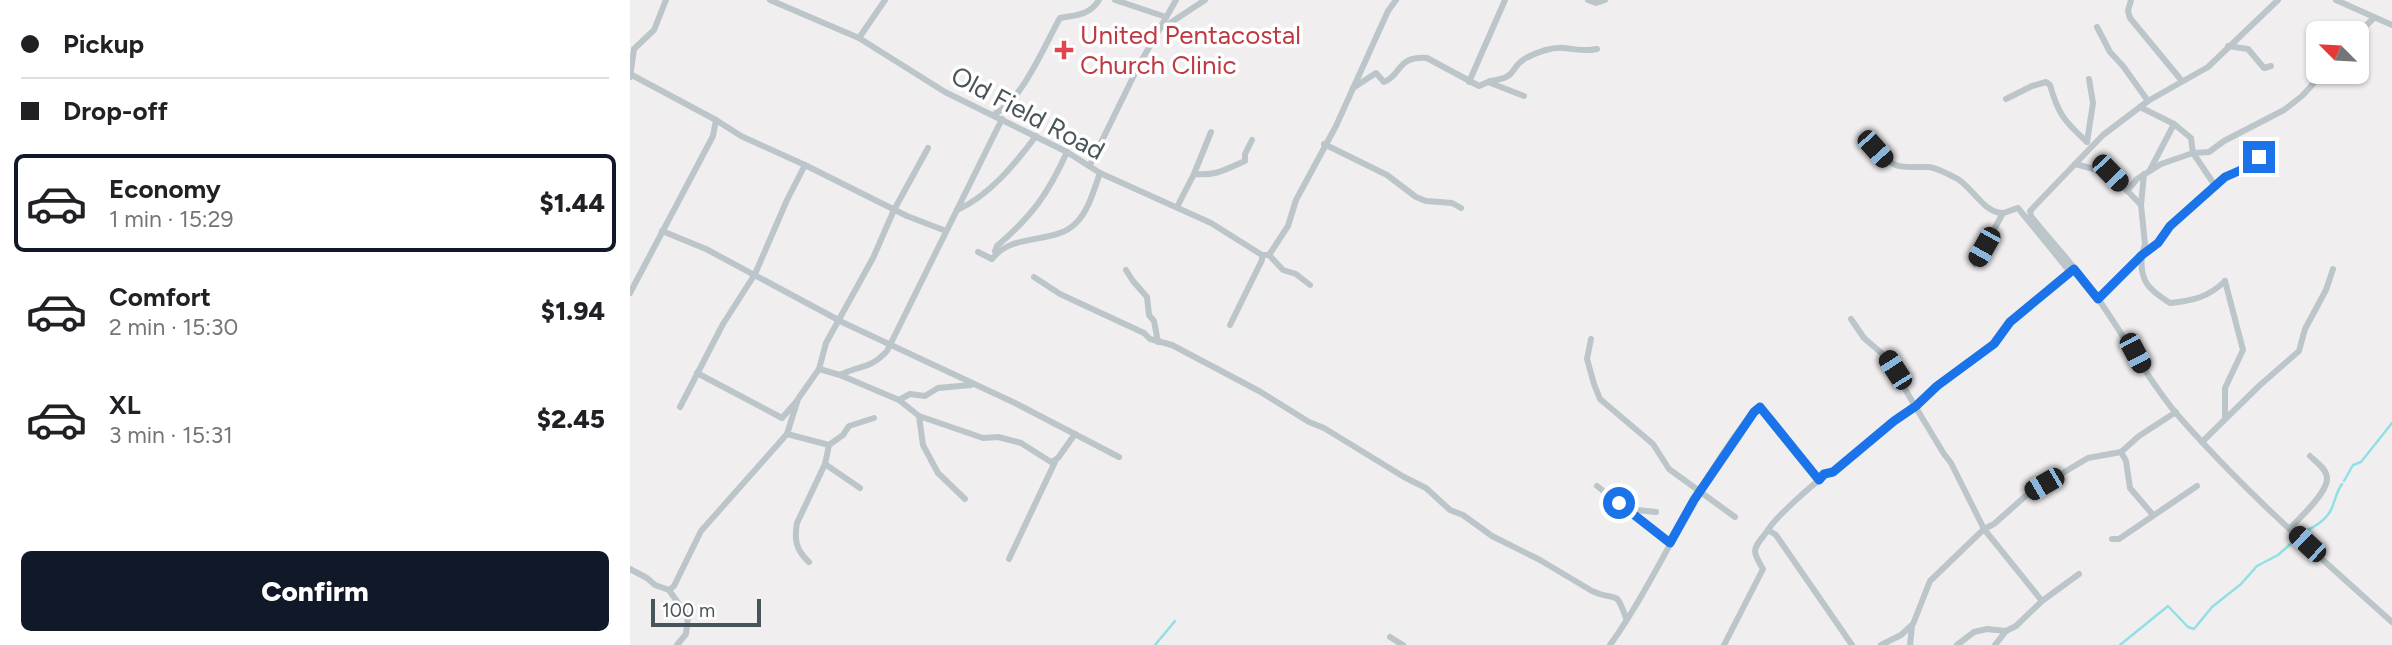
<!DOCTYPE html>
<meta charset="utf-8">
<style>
:root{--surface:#fff;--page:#f6f6f6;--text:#202124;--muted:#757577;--line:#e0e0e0;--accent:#111827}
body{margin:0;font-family:Figtree,sans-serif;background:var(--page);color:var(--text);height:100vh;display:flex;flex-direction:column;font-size:26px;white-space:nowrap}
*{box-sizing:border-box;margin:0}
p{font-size:23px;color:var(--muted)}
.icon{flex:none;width:38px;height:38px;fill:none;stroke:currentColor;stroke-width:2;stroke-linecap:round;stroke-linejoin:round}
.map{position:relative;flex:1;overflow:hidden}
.sheet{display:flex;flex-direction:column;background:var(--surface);width:630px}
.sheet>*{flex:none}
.top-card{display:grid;align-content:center;height:154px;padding:0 21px;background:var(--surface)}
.needle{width:46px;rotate:294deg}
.buttons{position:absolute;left:1676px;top:21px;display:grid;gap:14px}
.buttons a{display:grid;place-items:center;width:63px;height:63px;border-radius:10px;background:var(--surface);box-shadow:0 2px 5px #0004;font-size:35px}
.scale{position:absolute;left:21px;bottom:18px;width:110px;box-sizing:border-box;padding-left:7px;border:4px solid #48545a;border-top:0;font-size:19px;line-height:24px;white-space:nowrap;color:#48545a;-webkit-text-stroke:5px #fff;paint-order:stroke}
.end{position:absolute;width:32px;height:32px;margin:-16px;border:9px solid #1a73e8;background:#fff;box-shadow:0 0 0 4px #fff}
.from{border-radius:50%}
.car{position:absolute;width:21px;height:42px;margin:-21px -10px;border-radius:9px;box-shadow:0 0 5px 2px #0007;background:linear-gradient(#222 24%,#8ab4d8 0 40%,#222 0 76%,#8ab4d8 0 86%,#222 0)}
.top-card b{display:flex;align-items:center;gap:24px;height:66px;font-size:26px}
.top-card b+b{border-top:2px solid var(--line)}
.top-card i{width:18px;height:18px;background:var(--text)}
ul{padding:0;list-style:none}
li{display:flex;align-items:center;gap:21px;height:98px;margin:0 14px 10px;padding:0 7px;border:4px solid transparent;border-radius:10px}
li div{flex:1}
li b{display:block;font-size:26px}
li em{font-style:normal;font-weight:800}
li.on{border-color:var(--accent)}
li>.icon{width:63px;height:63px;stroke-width:1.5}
.cta{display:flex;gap:14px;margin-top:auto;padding:14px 21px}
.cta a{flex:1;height:80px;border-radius:10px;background:var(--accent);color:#fff;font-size:28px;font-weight:800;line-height:80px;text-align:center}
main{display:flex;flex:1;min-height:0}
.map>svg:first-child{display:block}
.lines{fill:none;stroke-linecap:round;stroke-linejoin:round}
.stream{stroke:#90e0e5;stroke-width:2.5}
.minor{stroke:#bbc5ca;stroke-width:6}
.route{stroke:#1a73e8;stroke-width:9}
.health-dot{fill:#e0444e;stroke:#fff;stroke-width:2.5}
.labels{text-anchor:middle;stroke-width:7;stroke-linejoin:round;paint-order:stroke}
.health-label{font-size:26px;fill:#be3a42;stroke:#fff;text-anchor:start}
.street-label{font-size:26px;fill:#48545a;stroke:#fff}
</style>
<main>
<section class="sheet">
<div class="top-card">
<b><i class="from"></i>Pickup</b>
<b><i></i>Drop-off</b>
</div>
<ul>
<li class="on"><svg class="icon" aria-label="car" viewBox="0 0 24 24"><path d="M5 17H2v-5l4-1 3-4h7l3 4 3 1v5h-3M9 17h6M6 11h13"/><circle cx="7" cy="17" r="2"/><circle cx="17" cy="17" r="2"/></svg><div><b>Economy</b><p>1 min · 15:29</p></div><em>$1.44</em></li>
<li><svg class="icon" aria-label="car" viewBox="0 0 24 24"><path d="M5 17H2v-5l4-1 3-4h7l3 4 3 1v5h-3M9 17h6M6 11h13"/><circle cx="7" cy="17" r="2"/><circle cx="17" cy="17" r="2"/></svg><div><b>Comfort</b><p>2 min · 15:30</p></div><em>$1.94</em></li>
<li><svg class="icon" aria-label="car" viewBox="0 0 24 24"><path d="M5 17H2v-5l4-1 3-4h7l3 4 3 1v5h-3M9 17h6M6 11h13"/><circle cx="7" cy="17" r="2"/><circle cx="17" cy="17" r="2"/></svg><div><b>XL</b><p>3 min · 15:31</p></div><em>$2.45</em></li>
</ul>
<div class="cta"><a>Confirm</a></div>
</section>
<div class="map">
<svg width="1762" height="645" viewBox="0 0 1762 645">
<rect width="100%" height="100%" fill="#f1eeef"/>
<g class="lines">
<g class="stream">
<path d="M1714 481 1723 465 1731 462 1762 423"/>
<path d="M1673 532C1685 527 1699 518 1703 505 1706 497 1707 491 1712 484"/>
<path d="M525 645 545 621"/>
<path d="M1490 645 1538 606 1558 627 1564 629 1582 607 1611 584 1627 566 1648 555 1664 541"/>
</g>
<g class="minor">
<path d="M140 0 229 38 315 92 437 152 470 173 581 223 632 255H639"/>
<path d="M485 0 536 17"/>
<path d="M958 0 966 3 975 0"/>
<path d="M1501 0 1498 11 1500 18 1552 81"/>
<path d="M1648 0 1578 67 1518 101 1473 135 1400 211 1401 216C1424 245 1450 272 1471 303 1496 339 1517 378 1545 412 1611 488 1687 555 1762 622"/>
<path d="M1706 0 1762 25"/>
<path d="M534 27 575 0"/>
<path d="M1467 27 1480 52 1493 66 1518 101"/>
<path d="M1727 34 1744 18"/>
<path d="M229 38 255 0"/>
<path d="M1598 46 1618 49 1634 68 1641 66"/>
<path d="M0 74 86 120 83 136 0 293"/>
<path d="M0 77 4 49 24 30 36 0"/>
<path d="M860 81C890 77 878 68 896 58 906 53 922 47 934 48 946 49 955 52 967 49"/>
<path d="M839 82 875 0"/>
<path d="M723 88 746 73 754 82C772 75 766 56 797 58L849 86 858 82 894 96"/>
<path d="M1376 99 1402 86 1416 82 1420 85C1428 114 1435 122 1457 142"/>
<path d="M1510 107 1544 124 1561 138 1563 153 1586 187"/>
<path d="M363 115C393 100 414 46 430 18 446 15 460 15 469 0"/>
<path d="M86 120 111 136 175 165"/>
<path d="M1457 142 1463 103 1459 79"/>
<path d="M694 144 757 175 786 197 796 201 822 203 831 208"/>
<path d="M1246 149C1266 172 1272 166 1299 167 1308 168 1317 174 1324 177 1341 184 1352 212 1372 213 1376 213 1383 209 1388 208L1440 272"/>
<path d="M1445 164 1480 173 1511 205 1515 244 1512 255 1468 299"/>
<path d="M460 165 509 65 546 0"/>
<path d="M1520 170 1544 124"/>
<path d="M564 174 581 132"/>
<path d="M1497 191 1507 179 1531 164 1563 153 1579 152 1594 141 1654 110 1672 96 1694 72"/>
<path d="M1511 205 1514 174"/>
<path d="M547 207 564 174C587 176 594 170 615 161V154L622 140"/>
<path d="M327 210C359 196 385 164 406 136"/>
<path d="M32 231 76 249 214 323 385 403 489 457"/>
<path d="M365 251 367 246C402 216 418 194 437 152"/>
<path d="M348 252 362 259C382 232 425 245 446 223 459 210 464 189 470 173"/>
<path d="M639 255 658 226 666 200 706 126 758 11 766 0"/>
<path d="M639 255 653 270 666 274 680 285"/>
<path d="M1345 264 1373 213"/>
<path d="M496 270 503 281 517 297 519 315 524 321 528 342"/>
<path d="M404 277 430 294 514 333 520 339 542 345 629 391 679 422 694 428 774 477 796 488 820 510 833 515 862 536 910 560 962 591C988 603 985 587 996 618"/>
<path d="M1595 281C1579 297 1562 301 1540 303 1519 290 1509 281 1512 255L1528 243 1540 226 1595 177 1611 170 1629 157"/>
<path d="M1595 281 1613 350 1595 388V418"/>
<path d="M600 325 632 260V255"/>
<path d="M961 339 957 359 964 384 970 399 1023 444 1039 469 1105 517"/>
<path d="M189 369 210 375 269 400 280 394 295 396 308 388 341 385"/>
<path d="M67 373 152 418 166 402"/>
<path d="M210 375C231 364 238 371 257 351L372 119"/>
<path d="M269 400 289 416 353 438 368 437 391 443 421 462 428 458 445 434"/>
<path d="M50 407 93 324 125 274 157 200 175 165 277 216 316 231"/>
<path d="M289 416 293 445 308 473 335 499"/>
<path d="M157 434 199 445 213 435 219 426 244 418"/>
<path d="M1572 442 1629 386 1669 351 1675 329 1696 290 1703 269"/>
<path d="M1491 452 1496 461 1500 488 1523 515"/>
<path d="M195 464 230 488"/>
<path d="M967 486 1040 543"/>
<path d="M997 509 1026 512"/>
<path d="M1660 528C1670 518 1698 492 1697 478 1697 469 1686 462 1680 456"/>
<path d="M1138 530C1145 518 1191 475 1203 472L1264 421 1285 406 1256 357 1234 338 1221 319"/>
<path d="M1482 539H1489L1567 486"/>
<path d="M379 559 425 462"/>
<path d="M179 562C166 550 164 540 167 523L195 464 199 445"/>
<path d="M0 569 17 578 25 585 39 590 44 586 71 531 157 434 168 399 189 369 196 343 243 258 264 210 298 148"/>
<path d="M39 590 58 617 56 634 47 645"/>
<path d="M1412 601 1354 529 1364 524 1399 493 1458 458 1491 452 1509 436 1546 412"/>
<path d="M760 637 773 645"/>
<path d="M980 645C1034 569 1066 479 1127 408L1133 410 1189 480"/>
<path d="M1094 645 1133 569C1120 548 1124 549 1138 530L1146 535 1222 645"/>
<path d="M1251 645 1271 635 1283 624 1300 581 1354 529 1321 463 1314 454 1285 406 1308 386 1364 344 1380 322 1444 269"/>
<path d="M1280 645 1282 626"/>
<path d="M1327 645 1344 632 1357 629 1376 631 1386 626 1412 601 1449 574"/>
<path d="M1365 645 1376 631"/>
</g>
</g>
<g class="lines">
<path class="route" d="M989 503 1040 543 1064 500 1124 412 1130 407 1189 480 1194 474 1203 472 1264 421 1286 406 1307 386 1364 344 1380 322 1444 269 1468 299 1512 255 1528 243 1540 226 1595 177 1611 170 1629 157"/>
</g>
<path class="health-dot" d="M430.5 39.5h7v7h7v7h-7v7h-7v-7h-7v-7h7z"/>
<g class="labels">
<g class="health-label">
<text x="450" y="44">United Pentacostal<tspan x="450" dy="30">Church Clinic</tspan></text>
</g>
<g class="street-label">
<text transform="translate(398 113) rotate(28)" y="9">Old Field Road</text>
</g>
</g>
</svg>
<div class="buttons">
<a><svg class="needle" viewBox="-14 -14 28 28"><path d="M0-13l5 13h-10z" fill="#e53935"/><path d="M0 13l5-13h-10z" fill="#757577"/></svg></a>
</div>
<div class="scale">100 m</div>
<i class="end from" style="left:989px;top:503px"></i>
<i class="end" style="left:1629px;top:157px"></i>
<i class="car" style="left:1245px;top:149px;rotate:138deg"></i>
<i class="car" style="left:1480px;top:173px;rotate:136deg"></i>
<i class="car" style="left:1354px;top:247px;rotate:209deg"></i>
<i class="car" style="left:1505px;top:353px;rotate:152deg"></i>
<i class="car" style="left:1265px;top:370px;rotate:327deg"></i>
<i class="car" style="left:1414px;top:484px;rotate:240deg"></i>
<i class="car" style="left:1677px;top:544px;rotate:313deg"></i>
</div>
</main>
